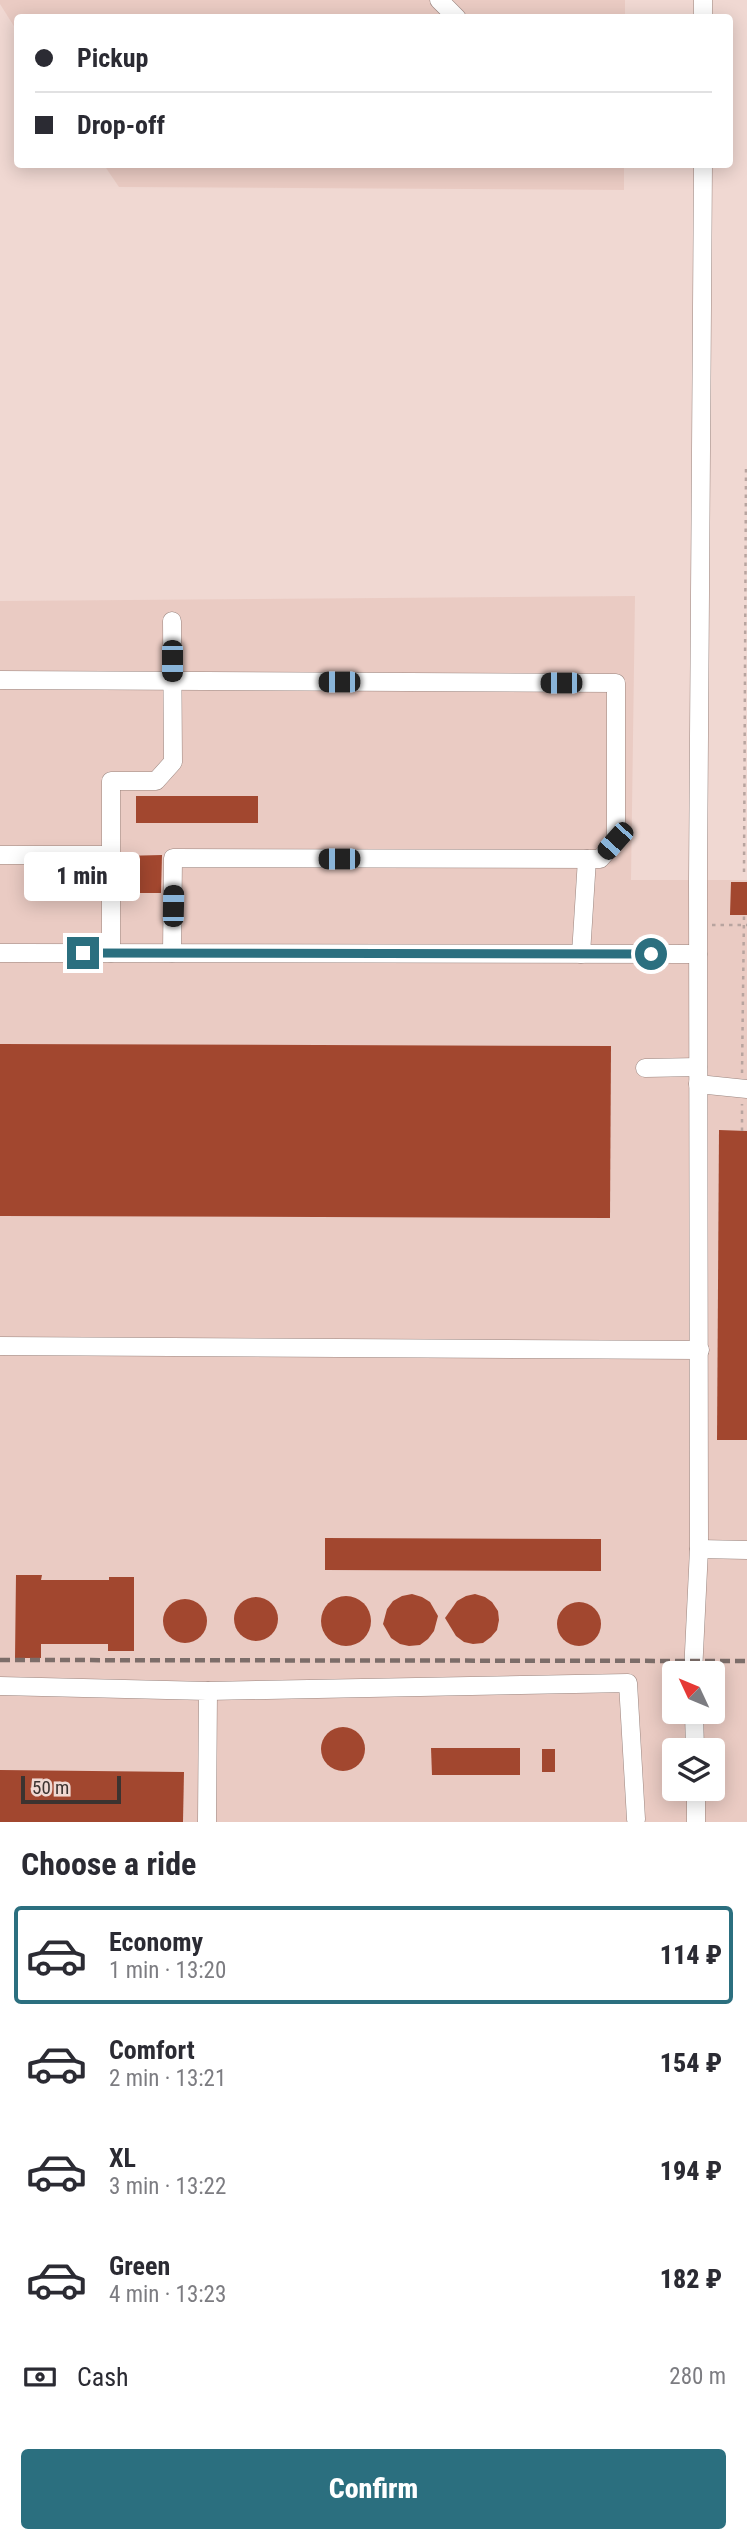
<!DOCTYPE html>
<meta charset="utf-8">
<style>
:root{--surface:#fff;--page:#f7f7f7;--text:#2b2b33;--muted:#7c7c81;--line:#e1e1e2;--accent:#2b6f7f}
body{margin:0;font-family:"Roboto Condensed",sans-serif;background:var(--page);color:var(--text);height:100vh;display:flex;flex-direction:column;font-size:26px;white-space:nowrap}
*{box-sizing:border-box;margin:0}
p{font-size:23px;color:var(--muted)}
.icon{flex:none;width:38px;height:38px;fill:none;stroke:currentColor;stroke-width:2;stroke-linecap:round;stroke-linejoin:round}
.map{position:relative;height:1822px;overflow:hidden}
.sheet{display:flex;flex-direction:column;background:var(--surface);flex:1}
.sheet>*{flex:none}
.banner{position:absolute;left:14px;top:14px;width:719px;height:154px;border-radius:7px;box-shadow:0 4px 18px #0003;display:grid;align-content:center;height:154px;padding:0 21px;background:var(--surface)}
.needle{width:46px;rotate:314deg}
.controls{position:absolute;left:662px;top:1661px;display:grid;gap:14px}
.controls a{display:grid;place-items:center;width:63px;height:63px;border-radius:7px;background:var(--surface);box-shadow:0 4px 18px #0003;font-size:35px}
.scale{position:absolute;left:21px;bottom:18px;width:100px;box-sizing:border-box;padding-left:7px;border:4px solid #3c3330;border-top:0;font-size:19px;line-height:24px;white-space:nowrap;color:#3c3330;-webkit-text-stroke:5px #f0d8d2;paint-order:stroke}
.end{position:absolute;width:32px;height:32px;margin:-16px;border:9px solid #2b6f7f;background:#fff;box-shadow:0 0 0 4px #fff}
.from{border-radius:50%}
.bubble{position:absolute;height:49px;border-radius:7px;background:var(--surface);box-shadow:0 4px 18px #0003;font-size:23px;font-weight:800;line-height:49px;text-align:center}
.car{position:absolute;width:21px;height:42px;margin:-21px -10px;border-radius:9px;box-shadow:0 0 5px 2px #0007;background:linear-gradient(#222 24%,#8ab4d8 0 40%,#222 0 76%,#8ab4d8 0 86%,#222 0)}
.banner b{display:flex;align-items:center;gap:24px;height:66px;font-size:26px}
.banner b+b{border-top:2px solid var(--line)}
.banner i{width:18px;height:18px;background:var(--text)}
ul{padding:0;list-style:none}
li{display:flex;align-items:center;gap:21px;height:98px;margin:0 14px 10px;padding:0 7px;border:4px solid transparent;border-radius:7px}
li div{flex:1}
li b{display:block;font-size:26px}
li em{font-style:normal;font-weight:800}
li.current{border-color:var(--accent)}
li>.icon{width:63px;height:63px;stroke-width:1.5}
h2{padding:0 21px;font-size:32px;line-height:84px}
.pay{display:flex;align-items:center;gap:18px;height:77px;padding:0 21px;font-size:26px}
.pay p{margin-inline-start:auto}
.cta{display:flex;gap:14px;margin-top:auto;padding:14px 21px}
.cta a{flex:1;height:80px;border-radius:7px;background:var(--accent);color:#fff;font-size:28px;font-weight:800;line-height:80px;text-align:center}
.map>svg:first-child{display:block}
.built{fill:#eacbc3;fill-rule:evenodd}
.building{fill:#a2472f}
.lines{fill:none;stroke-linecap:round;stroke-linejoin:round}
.minor-casing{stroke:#9a857f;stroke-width:19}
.path{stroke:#b8a49f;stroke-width:2.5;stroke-dasharray:3.5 5;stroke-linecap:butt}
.minor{stroke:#fff;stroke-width:18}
.rail{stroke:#7c6d69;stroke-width:4.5;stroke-dasharray:10 5;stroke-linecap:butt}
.route{stroke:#2b6f7f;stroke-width:9}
</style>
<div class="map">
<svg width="747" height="1822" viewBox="0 0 747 1822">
<rect width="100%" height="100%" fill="#f0d8d2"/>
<g class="built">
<path d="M0 0H625V17L18 18 17 31 0 4Z"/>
<path d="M624 164V190L119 187 104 165Z"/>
<path d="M635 596 631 880H747V1822H0V601ZM674 1673H712V1712H674ZM674 1750H712V1788H674Z"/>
</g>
<g class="building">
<rect x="136" y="796" width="122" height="27"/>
<path d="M162 855 161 893H122V856Z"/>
<path d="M731 882H747V915H730Z"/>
<path d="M0 1044 611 1046 610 1218 0 1216Z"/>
<path d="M719 1130 747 1131V1440H717Z"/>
<path d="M325 1538 601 1539V1571L325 1570Z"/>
<path d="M16 1575H42L41 1580H109V1577H134V1651H108V1644H41V1658H15Z"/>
<path d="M412 1594 422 1597 430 1602 438 1616 434 1631 428 1639 420 1645 409 1646 400 1644 391 1638 383 1624 387 1609 393 1601 402 1596Z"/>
<path d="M475 1594 485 1597 492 1602 498 1611 499 1620 497 1630 491 1637 483 1643 473 1644 464 1642 456 1636 445 1618 457 1601 466 1596Z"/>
<circle cx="346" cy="1621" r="25"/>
<circle cx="256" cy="1619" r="22"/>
<circle cx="185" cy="1621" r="22"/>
<circle cx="579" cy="1624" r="22"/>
<circle cx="343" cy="1749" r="22"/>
<path d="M431 1748H520V1775H432Z"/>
<rect x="542" y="1749" width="13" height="23"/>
<path d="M0 1770 184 1772 183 1822H0Z"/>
</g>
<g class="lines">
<defs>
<g id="minor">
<path d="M439 0 457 18"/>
<path d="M703 18V0"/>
<path d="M0 680 616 683V841L600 859 173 858 172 953"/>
<path d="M0 855H111"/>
<path d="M0 953 698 954"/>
<path d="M111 953V781H156L173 762 172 621"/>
<path d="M581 954 587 859"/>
<path d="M645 1068 698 1067"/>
<path d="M698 1084 747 1089"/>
<path d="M0 1346 700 1350"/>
<path d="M699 1549 747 1550"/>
<path d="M693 1673 699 1549 698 880 703 164"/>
<path d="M0 1686 208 1691 207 1822"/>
<path d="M208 1691 628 1683 636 1819"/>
<path d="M694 1712 695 1750"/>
<path d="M696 1788V1822"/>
</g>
</defs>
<use href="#minor" class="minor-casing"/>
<g class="path">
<path d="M744 872 746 467"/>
<path d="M712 925H747"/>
<path d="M742 1073 744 915"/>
<path d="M742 1131V1104"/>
</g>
<use href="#minor" class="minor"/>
<path class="rail" d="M0 1660 747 1661"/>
</g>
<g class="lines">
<path class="route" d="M83 953 651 954"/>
</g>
</svg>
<div class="controls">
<a><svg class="needle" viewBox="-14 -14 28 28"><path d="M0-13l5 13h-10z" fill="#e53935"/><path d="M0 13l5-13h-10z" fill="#7c7c81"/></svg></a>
<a><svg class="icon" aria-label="layers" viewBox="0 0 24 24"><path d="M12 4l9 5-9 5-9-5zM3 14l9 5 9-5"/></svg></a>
</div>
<div class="scale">50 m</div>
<i class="end from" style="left:651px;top:954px"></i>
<i class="end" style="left:83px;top:953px"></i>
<div class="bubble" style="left:24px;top:852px;width:116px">1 min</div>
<i class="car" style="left:172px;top:661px;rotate:180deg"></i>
<i class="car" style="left:339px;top:682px;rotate:270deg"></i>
<i class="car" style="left:561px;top:683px;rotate:270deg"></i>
<i class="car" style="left:615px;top:841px;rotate:222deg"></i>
<i class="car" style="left:339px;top:859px;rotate:270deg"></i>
<i class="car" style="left:173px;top:906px;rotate:1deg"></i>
<div class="banner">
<b><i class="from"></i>Pickup</b>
<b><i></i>Drop-off</b>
</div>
</div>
<section class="sheet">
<h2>Choose a ride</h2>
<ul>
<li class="current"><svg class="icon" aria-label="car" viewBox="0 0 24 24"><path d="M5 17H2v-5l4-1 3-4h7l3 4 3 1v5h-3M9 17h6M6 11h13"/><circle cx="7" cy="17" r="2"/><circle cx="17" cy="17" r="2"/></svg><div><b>Economy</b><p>1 min · 13:20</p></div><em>114 ₽</em></li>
<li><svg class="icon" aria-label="car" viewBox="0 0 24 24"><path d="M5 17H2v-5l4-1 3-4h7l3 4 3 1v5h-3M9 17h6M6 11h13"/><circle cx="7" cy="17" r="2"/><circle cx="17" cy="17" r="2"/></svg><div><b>Comfort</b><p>2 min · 13:21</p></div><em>154 ₽</em></li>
<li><svg class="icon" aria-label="car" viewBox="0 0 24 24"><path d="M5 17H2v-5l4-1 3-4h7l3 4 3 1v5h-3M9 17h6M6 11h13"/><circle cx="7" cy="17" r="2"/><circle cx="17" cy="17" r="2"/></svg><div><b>XL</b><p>3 min · 13:22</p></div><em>194 ₽</em></li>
<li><svg class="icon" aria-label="car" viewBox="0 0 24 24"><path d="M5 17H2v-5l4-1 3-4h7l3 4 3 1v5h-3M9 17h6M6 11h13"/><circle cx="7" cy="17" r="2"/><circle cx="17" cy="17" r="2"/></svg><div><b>Green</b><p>4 min · 13:23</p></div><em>182 ₽</em></li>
</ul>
<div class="pay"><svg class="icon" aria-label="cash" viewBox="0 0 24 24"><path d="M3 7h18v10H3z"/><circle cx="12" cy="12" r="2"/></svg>Cash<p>280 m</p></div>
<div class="cta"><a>Confirm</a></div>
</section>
